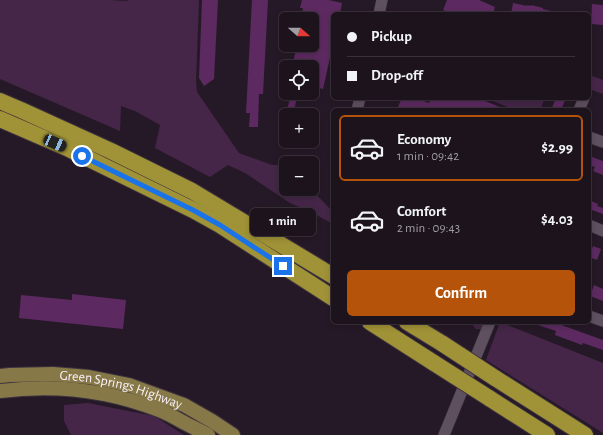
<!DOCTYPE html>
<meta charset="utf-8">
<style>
:root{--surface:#1c131d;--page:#29202a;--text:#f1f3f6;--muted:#a09ea4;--line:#3a323b;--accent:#b45309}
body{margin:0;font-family:"Alegreya Sans",sans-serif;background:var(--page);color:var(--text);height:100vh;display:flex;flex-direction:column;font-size:15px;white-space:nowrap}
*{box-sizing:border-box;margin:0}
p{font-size:13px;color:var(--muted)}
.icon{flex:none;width:22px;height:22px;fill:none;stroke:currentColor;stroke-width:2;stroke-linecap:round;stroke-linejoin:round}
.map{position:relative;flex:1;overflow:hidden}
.panel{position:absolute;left:331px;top:108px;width:260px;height:216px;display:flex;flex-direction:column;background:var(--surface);border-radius:6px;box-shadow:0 2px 6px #0003,0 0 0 1px var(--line)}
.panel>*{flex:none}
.top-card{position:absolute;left:331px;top:12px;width:260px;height:88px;border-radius:6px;box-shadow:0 2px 6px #0003,0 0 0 1px var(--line);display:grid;align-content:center;height:88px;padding:0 16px;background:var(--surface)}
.needle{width:26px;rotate:111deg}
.tools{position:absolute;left:279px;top:12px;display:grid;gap:8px}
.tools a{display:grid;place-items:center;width:40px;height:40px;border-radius:6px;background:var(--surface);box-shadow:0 2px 6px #0003,0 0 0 1px var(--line);font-size:20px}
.end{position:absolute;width:18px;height:18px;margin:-9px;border:5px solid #1a73e8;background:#fff;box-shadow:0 0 0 2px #fff}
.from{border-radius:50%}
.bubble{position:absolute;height:28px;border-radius:6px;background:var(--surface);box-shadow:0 2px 6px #0003,0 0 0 1px var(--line);font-size:13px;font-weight:600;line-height:28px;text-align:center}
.car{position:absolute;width:12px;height:24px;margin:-12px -6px;border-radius:5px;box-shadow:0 0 3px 1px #0007;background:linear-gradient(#222 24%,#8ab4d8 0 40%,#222 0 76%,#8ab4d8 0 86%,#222 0)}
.top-card b{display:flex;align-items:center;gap:14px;height:38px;font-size:15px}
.top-card b+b{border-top:1px solid var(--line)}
.top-card i{width:10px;height:10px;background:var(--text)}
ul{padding:7px 0 0;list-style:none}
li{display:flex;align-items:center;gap:12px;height:66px;margin:0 8px 6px;padding:0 8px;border:2px solid transparent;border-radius:6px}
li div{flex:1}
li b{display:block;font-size:15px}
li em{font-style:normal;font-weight:600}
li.active{border-color:var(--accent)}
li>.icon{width:36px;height:36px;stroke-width:1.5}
.primary-button{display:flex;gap:8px;margin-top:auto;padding:8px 16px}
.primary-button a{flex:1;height:46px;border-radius:6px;background:var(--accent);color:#fff;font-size:16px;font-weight:600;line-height:46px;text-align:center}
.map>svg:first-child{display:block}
.green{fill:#452648}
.building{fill:#5c2a60}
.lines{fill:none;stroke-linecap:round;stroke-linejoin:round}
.minor-casing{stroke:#3d333e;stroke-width:12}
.major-casing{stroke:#3d333e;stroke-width:16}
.highway-casing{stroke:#3d333e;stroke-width:18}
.minor{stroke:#5f5060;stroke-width:11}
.major{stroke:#867847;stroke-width:14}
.highway{stroke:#a09236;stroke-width:16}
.highway-bridge-casing{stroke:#3d333e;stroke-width:18;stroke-linecap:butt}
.highway-bridge{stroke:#a09236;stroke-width:16}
.route{stroke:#1a73e8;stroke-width:5}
.labels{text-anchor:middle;stroke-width:4;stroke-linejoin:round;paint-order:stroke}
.street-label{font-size:14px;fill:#f9f0f9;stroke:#261927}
</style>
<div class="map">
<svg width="603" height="435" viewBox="0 0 603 435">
<rect width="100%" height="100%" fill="#261927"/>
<g class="green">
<path d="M0 0H108L127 1 128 0H199L196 81 197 92 239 153 272 165H280L286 174V189H308L313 191 333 212V224L311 212 290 203 245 173 228 165 210 177 155 148 160 125 135 111 121 106 120 131 0 79Z"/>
<path d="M589 75 603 80V94L589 89Z"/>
<path d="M489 98H545L540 110H516L490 100Z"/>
<path d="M470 322H485L482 329H476Z"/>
<path d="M500 322 603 363V433L486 360Z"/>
<path d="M88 403 154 416 184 435H71L64 421V405Z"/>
</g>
<g class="building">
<path d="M202 0H218L214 79 204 86 199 78Z"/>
<path d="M252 0H268L263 94H259L258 127H249L250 113H246Z"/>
<path d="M302 0H329L342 3 340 14H333V44L323 89 312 86V75L314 67H292L297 45H312V19H301L303 8H300Z"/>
<path d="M447 0H479L495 7 493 14H453L443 10Z"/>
<path d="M513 3 527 6V5L531 6V5L543 8V9L555 12V14H511Z"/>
<path d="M592 4 603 5V25L591 24Z"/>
<path d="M291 93H298L293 115H286Z"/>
<path d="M402 98H416L429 103 431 98H478L507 110H401L397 109Z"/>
<path d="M556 98H566L561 110H551Z"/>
<path d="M284 126H286V145L280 144Z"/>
<path d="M589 156 603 161V175L593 171 595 167 589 165Z"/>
<path d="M589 200 598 204 597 206 603 208V214L589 209Z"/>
<path d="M593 246 601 249 597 260 589 257Z"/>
<path d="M594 285 603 289V301L590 296Z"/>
<path d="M72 294 126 300 123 329 19 318 21 295 72 300Z"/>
<path d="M532 322H553L603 340V350L583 343 582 345 555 335 556 331 532 323Z"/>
</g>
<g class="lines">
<defs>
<g id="minor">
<path d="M379 14 382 0"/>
<path d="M357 110 360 98"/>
<path d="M579 110 584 98"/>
<path d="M589 137 603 142"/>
<path d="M589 225 603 231"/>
<path d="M589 316 603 321"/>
<path d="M444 435 490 322"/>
</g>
<g id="major">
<path id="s1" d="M0 376 10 375 53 374 89 377 129 385 184 405 212 421 233 435"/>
<path d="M0 391C54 384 108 390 159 410 167 413 174 417 181 421 190 426 199 430 208 435"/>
</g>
<g id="highway">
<path d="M0 101 21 110 111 151 192 191 333 276"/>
<path d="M0 119 69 149 193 210 220 225 333 298"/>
<path d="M370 322 434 363"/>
<path d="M407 322 443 344"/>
<path d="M495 378 585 435"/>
<path d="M489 398 547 435"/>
</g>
</defs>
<use href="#minor" class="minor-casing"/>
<use href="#major" class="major-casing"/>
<use href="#highway" class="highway-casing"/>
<use href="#minor" class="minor"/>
<use href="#major" class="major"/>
<use href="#highway" class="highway"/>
<defs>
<g id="highway-bridge">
<path d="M443 344 495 378"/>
<path d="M434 363 489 398"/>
</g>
</defs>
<use href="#highway-bridge" class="highway-bridge-casing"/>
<use href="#highway-bridge" class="highway-bridge"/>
</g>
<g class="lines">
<path class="route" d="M82 156 193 210 220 225 283 266"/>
</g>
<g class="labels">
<g class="street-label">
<text dy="5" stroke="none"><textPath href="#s1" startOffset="123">Green Springs Highway</textPath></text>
</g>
</g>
</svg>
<div class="tools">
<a><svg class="needle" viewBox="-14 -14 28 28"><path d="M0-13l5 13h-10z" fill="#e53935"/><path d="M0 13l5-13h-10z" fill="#a09ea4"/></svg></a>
<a><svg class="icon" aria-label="locate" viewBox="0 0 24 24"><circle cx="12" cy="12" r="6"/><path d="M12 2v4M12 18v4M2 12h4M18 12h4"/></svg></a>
<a>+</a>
<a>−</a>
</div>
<i class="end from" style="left:82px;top:156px"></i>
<i class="end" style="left:283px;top:266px"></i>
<div class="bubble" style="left:250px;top:208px;width:66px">1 min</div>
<i class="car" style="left:55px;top:143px;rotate:114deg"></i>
<div class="top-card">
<b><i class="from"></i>Pickup</b>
<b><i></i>Drop-off</b>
</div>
<section class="panel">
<ul>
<li class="active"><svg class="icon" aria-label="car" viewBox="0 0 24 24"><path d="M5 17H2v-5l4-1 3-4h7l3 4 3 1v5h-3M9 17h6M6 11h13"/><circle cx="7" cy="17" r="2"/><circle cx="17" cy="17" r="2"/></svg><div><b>Economy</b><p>1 min · 09:42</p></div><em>$2.99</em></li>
<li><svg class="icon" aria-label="car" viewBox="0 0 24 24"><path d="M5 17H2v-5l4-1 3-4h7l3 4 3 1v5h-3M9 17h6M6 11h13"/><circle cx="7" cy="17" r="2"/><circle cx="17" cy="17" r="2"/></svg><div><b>Comfort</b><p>2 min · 09:43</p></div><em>$4.03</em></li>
</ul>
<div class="primary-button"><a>Confirm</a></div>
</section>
</div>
